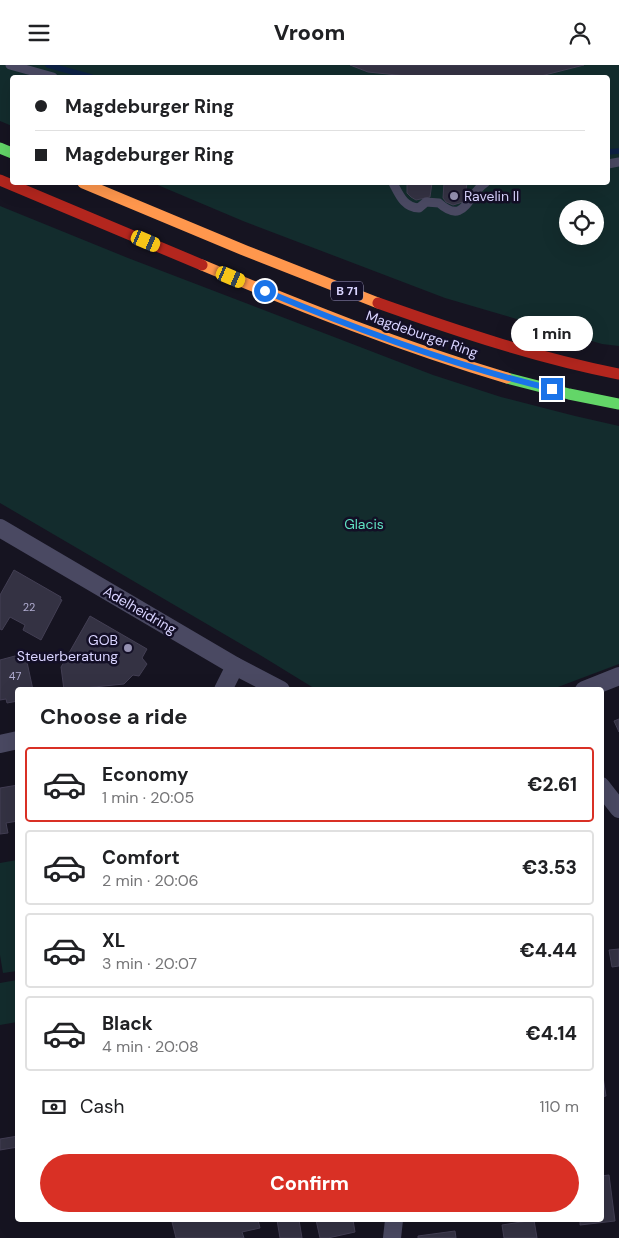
<!DOCTYPE html>
<meta charset="utf-8">
<style>
:root{--surface:#fff;--page:#f2f2f2;--text:#202124;--muted:#757577;--line:#e0e0e0;--accent:#d93025}
body{margin:0;font-family:"DM Sans",sans-serif;background:var(--page);color:var(--text);height:100vh;display:flex;flex-direction:column;font-size:19px;white-space:nowrap}
*{box-sizing:border-box;margin:0}
p{font-size:16px;color:var(--muted)}
.icon{flex:none;width:28px;height:28px;fill:none;stroke:currentColor;stroke-width:2;stroke-linecap:round;stroke-linejoin:round}
.map{position:relative;flex:1;overflow:hidden}
.drawer{position:absolute;left:15px;top:622px;width:589px;height:535px;display:flex;flex-direction:column;background:var(--surface);border-radius:5px;box-shadow:0 5px 20px #0002}
.drawer>*{flex:none}
.hud{position:absolute;left:10px;top:10px;width:600px;height:110px;border-radius:5px;box-shadow:0 5px 20px #0002;display:grid;align-content:center;height:110px;padding:0 25px;background:var(--surface)}
.tools{position:absolute;left:559px;top:135px;display:grid;gap:10px}
.tools a{display:grid;place-items:center;width:45px;height:45px;border-radius:50%;background:var(--surface);box-shadow:0 5px 20px #0002;font-size:25px}
.end{position:absolute;width:22px;height:22px;margin:-11px;border:6px solid #1a73e8;background:#fff;box-shadow:0 0 0 2px #fff}
.from{border-radius:50%}
.bubble{position:absolute;height:35px;border-radius:18px;background:var(--surface);box-shadow:0 5px 20px #0002;font-size:16px;font-weight:800;line-height:35px;text-align:center}
.car{position:absolute;width:15px;height:30px;margin:-15px -8px;border-radius:6px;box-shadow:0 0 4px 1px #0007;background:linear-gradient(#f5c518 24%,#345 0 40%,#f5c518 0 76%,#345 0 86%,#f5c518 0)}
.hud b{display:flex;align-items:center;gap:18px;height:48px;font-size:19px}
.hud b+b{border-top:1px solid var(--line)}
.hud i{width:12px;height:12px;background:var(--text)}
ul{padding:0;list-style:none}
li{display:flex;align-items:center;gap:15px;height:75px;margin:0 10px 8px;padding:0 15px;border:2px solid var(--line);border-radius:5px}
li div{flex:1}
li b{display:block;font-size:19px}
li em{font-style:normal;font-weight:800}
li.on{border-color:var(--accent)}
li>.icon{width:45px;height:45px;stroke-width:1.5}
h2{padding:0 25px;font-size:22px;line-height:60px}
.pay{display:flex;align-items:center;gap:12px;height:55px;padding:0 25px;font-size:19px}
.pay p{margin-inline-start:auto}
.button{display:flex;gap:10px;margin-top:auto;padding:10px 25px}
.button a{flex:1;height:58px;border-radius:30px;background:var(--accent);color:#fff;font-size:20px;font-weight:800;line-height:58px;text-align:center}
header{display:flex;justify-content:space-between;align-items:center;height:65px;padding:0 25px;background:var(--surface);font-size:22px;font-weight:800}
.map>svg:first-child{display:block}
.green{fill:#132c2d;fill-rule:evenodd}
.lines{fill:none;stroke-linecap:round;stroke-linejoin:round}
.stream{stroke:#0d2144;stroke-width:5.5}
.building{fill:#343243;stroke:#433f54}
.lane{stroke:#4a4962;stroke-width:9}
.street{stroke:#4a4962;stroke-width:18}
.fast{stroke:#63d668;stroke-width:11}
.slow{stroke:#ff974d;stroke-width:11}
.jam{stroke:#b3261e;stroke-width:11}
.route{stroke:#1a73e8;stroke-width:6}
.poi-dot{fill:#9591b1;stroke:#130f26;stroke-width:2}
.labels{text-anchor:middle;stroke-width:5;stroke-linejoin:round;paint-order:stroke}
.number-label{font-size:11px;fill:#b0acd0}
.shield{fill:#130f26;stroke:#9e99be;stroke-width:1}
.shield-label{font-size:12px;font-weight:bold;fill:#d9d4ff}
.poi-label{font-size:14px;fill:#d9d4ff;stroke:#130f26;text-anchor:start}
.street-label{font-size:14px;fill:#d9d4ff;stroke:#130f26}
.park-label{font-size:14px;fill:#5fe0c0;stroke:#130f26}
</style>
<header><svg class="icon" aria-label="menu" viewBox="0 0 24 24"><path d="M4 6h16M4 12h16M4 18h16"/></svg>Vroom<svg class="icon" aria-label="person" viewBox="0 0 24 24"><circle cx="12" cy="8" r="4"/><path d="M4 21q1-7 8-7t8 7"/></svg></header>
<div class="map">
<svg width="619" height="1173" viewBox="0 0 619 1173">
<rect width="100%" height="100%" fill="#161421"/>
<g class="green">
<path d="M0 0H619V281L602 279 445 233 243 156 153 118H608V12H12V61L0 56ZM568 144H595V171H568Z"/>
<path d="M0 141 128 193 433 310 501 332 575 351 619 361V599L550 625H317L260 590 0 438Z"/>
<path d="M17 795V906L3 908 0 890V798Z"/>
<path d="M17 915V957L0 960V918Z"/>
</g>
<g class="lines">
<g class="stream">
<path d="M48 0 91 12"/>
<path d="M608 87 619 86"/>
</g>
</g>
<g class="building">
<path d="M350 0H584L537 12H416L368 7Z"/>
<path d="M407 118H432L430 132 416 135 411 132 407 128Z"/>
<path d="M444 118H467L465 133 463 137 453 140 446 137 443 133Z"/>
<path d="M14 505 61 532 60 534 62 535 41 575 23 565 25 560 10 552 2 565 0 564V530Z"/>
<path d="M90 551 147 584 142 593 147 599 139 611 133 610 124 619 64 625 61 602Z"/>
<path d="M15 591 27 597 33 625H18V636L7 638 6 634 0 635V595Z"/>
<path d="M619 654V667L614 656Z"/>
<path d="M18 720V756L6 758 8 768 0 769V723Z"/>
<path d="M619 884V901L612 902 609 885Z"/>
<path d="M601 999 606 1031 601 1032Z"/>
<path d="M18 1071V1082L0 1085V1074Z"/>
<path d="M609 1110 615 1156 580 1160V1155H601V1111Z"/>
<path d="M182 1155H258L260 1163 242 1167 244 1173H176L172 1157Z"/>
<path d="M277 1155H299L302 1173H280Z"/>
<path d="M316 1155H353L355 1167 328 1173H320Z"/>
<path d="M534 1155 537 1173H504L502 1160Z"/>
<path d="M455 1166 456 1173H418V1171Z"/>
</g>
<g class="lines">
<g class="lane">
<path d="M10 0 53 12"/>
<path d="M608 99 619 97"/>
<path d="M393 118C399 129 404 143 419 143L426 137 439 138C465 161 467 130 485 118"/>
</g>
<g class="street">
<path d="M0 463 235 601 281 625"/>
<path d="M223 625 235 601"/>
<path d="M584 625 619 611"/>
<path d="M0 679 18 675"/>
<path d="M601 721 619 744"/>
<path d="M392 1173 394 1155"/>
</g>
<g class="fast">
<path d="M0 83 12 88"/>
<path d="M507 313 569 329 619 339"/>
</g>
<g class="slow">
<path d="M83 118 246 186 378 238"/>
<path d="M202 200C302 242 403 282 507 313"/>
</g>
<g class="jam">
<path d="M0 115 202 200"/>
<path d="M378 238C457 266 537 293 619 309"/>
</g>
</g>
<g class="lines">
<path class="route" d="M265 226C358 265 454 301 552 324"/>
</g>
<g class="poi-dot">
<circle cx="454" cy="131" r="5"/>
<circle cx="128" cy="583" r="5"/>
</g>
<g class="labels">
<g class="number-label">
<text x="29" y="546">22</text>
<text x="15" y="615">47</text>
</g>
<rect class="shield" x="331" y="216.5" width="32" height="19" rx="4"/>
<g class="shield-label">
<text x="347" y="230">B 71</text>
</g>
<g class="poi-label">
<text x="464" y="136">Ravelin II</text>
<text x="118" y="580" text-anchor="end">GOB<tspan x="118" dy="16">Steuerberatung</tspan></text>
</g>
<g class="street-label">
<text transform="translate(422 269) rotate(19)" y="5">Magdeburger Ring</text>
<text transform="translate(140 545) rotate(30)" y="5">Adelheidring</text>
</g>
<g class="park-label">
<text x="364" y="464">Glacis</text>
</g>
</g>
</svg>
<div class="tools">
<a><svg class="icon" aria-label="locate" viewBox="0 0 24 24"><circle cx="12" cy="12" r="6"/><path d="M12 2v4M12 18v4M2 12h4M18 12h4"/></svg></a>
</div>
<i class="end from" style="left:265px;top:226px"></i>
<i class="end" style="left:552px;top:324px"></i>
<div class="bubble" style="left:511px;top:251px;width:82px">1 min</div>
<i class="car" style="left:146px;top:176px;rotate:113deg"></i>
<i class="car" style="left:231px;top:212px;rotate:113deg"></i>
<div class="hud">
<b><i class="from"></i>Magdeburger Ring</b>
<b><i></i>Magdeburger Ring</b>
</div>
<section class="drawer">
<h2>Choose a ride</h2>
<ul>
<li class="on"><svg class="icon" aria-label="car" viewBox="0 0 24 24"><path d="M5 17H2v-5l4-1 3-4h7l3 4 3 1v5h-3M9 17h6M6 11h13"/><circle cx="7" cy="17" r="2"/><circle cx="17" cy="17" r="2"/></svg><div><b>Economy</b><p>1 min · 20:05</p></div><em>€2.61</em></li>
<li><svg class="icon" aria-label="car" viewBox="0 0 24 24"><path d="M5 17H2v-5l4-1 3-4h7l3 4 3 1v5h-3M9 17h6M6 11h13"/><circle cx="7" cy="17" r="2"/><circle cx="17" cy="17" r="2"/></svg><div><b>Comfort</b><p>2 min · 20:06</p></div><em>€3.53</em></li>
<li><svg class="icon" aria-label="car" viewBox="0 0 24 24"><path d="M5 17H2v-5l4-1 3-4h7l3 4 3 1v5h-3M9 17h6M6 11h13"/><circle cx="7" cy="17" r="2"/><circle cx="17" cy="17" r="2"/></svg><div><b>XL</b><p>3 min · 20:07</p></div><em>€4.44</em></li>
<li><svg class="icon" aria-label="car" viewBox="0 0 24 24"><path d="M5 17H2v-5l4-1 3-4h7l3 4 3 1v5h-3M9 17h6M6 11h13"/><circle cx="7" cy="17" r="2"/><circle cx="17" cy="17" r="2"/></svg><div><b>Black</b><p>4 min · 20:08</p></div><em>€4.14</em></li>
</ul>
<div class="pay"><svg class="icon" aria-label="cash" viewBox="0 0 24 24"><path d="M3 7h18v10H3z"/><circle cx="12" cy="12" r="2"/></svg>Cash<p>110 m</p></div>
<div class="button"><a>Confirm</a></div>
</section>
</div>
